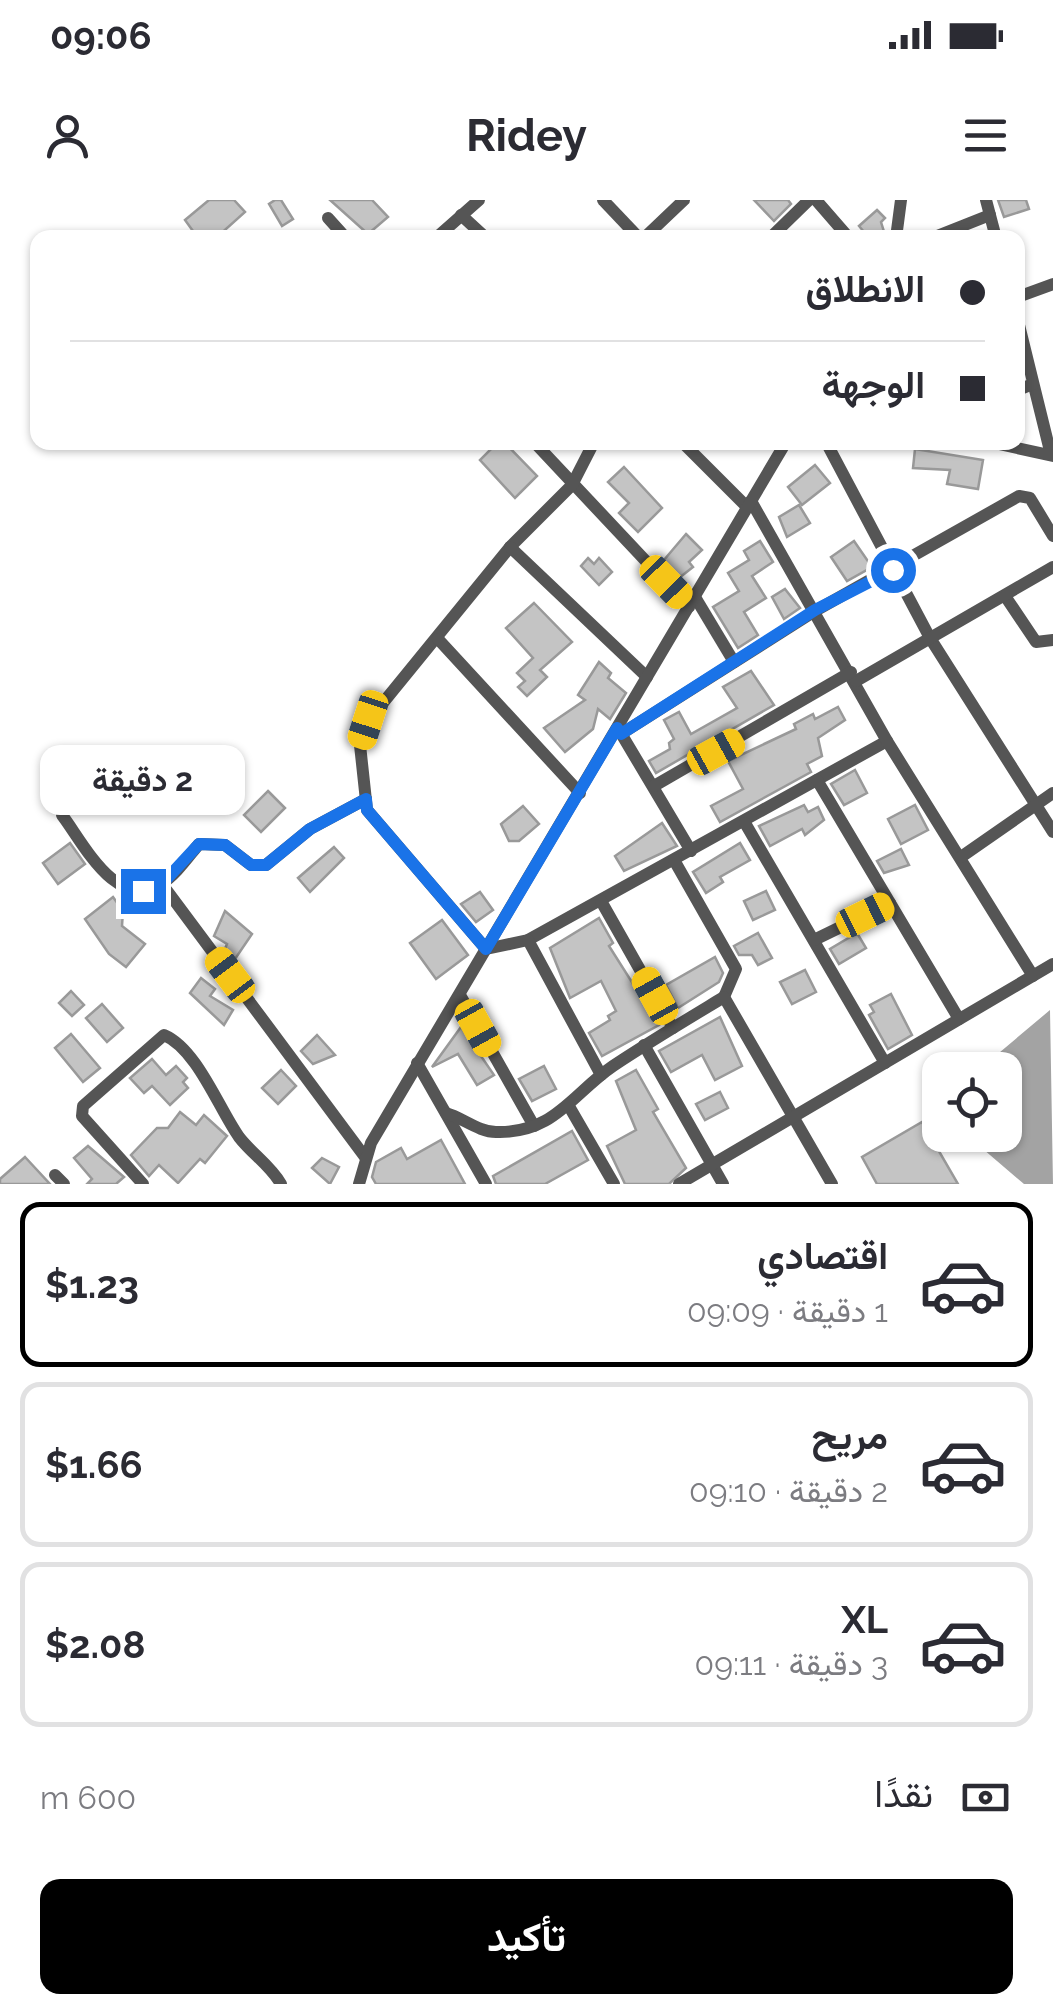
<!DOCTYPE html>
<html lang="ar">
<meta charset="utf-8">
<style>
:root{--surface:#fff;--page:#f7f7f7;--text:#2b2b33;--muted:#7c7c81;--line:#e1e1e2;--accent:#000}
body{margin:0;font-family:Raleway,Vazirmatn,sans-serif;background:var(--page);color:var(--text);direction:rtl;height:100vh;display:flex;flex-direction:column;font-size:38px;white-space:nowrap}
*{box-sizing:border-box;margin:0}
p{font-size:32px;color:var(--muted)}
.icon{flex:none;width:55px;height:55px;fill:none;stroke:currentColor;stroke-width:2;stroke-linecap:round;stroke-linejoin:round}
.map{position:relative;height:984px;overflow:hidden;direction:ltr}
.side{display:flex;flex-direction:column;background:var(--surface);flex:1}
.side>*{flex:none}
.hud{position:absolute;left:30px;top:30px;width:995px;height:220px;border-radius:20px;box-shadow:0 2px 8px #0004;direction:rtl;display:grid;align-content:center;height:220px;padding:0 40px;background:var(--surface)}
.fabs{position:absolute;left:922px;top:852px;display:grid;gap:20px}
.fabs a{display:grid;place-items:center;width:100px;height:100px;border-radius:20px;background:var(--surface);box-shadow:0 2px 8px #0004;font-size:50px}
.end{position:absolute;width:45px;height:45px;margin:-22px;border:12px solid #1a73e8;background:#fff;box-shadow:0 0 0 5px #fff}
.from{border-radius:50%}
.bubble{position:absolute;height:70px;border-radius:20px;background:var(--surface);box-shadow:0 2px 8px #0004;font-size:32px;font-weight:700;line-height:70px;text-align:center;direction:rtl}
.car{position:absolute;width:30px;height:60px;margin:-30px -15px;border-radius:12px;box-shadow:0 0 8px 2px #0007;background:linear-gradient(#f5c518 24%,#345 0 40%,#f5c518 0 76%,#345 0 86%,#f5c518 0)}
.hud b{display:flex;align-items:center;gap:35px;height:95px;font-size:38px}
.hud b+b{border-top:2px solid var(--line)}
.hud i{width:25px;height:25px;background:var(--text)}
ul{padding:18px 0 0;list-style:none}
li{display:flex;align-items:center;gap:30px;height:165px;margin:0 20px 15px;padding:0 20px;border:5px solid var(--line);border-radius:20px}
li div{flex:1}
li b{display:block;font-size:38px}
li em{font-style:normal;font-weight:700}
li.on{border-color:var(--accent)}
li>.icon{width:90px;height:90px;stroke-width:1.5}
.pay{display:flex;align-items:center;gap:25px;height:110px;padding:0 40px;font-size:38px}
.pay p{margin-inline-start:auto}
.cta{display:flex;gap:20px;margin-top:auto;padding:20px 40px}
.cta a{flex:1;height:115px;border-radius:20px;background:var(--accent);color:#fff;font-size:40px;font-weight:700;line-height:115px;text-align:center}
.status{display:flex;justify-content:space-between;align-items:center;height:70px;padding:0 50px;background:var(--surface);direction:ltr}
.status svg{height:28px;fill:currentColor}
header{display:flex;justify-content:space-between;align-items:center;height:130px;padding:0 40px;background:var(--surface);font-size:45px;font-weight:700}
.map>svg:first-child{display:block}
.water{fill:#a3a3a3}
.building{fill:#c4c4c4;stroke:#999;stroke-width:2.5}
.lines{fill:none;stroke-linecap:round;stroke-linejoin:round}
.minor{stroke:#555;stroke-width:12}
.route{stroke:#1a73e8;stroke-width:12}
</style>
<div class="status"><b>09:06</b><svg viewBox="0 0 49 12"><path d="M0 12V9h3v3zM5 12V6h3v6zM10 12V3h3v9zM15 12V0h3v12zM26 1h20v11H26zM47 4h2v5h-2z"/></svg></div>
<header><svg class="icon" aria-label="menu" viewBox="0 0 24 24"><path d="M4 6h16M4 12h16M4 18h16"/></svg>Ridey<svg class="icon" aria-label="person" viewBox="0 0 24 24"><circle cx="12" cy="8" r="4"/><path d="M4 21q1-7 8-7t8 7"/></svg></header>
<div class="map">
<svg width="1053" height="984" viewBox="0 0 1053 984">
<rect width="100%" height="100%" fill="#fff"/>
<path class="water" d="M1050 810 1053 984H1024L976 943 977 935H1005V870H986L987 863Z"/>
<g class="building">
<path d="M209 0H234L245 12 216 38H198L185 20Z"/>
<path d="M275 0H281L293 19 282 26 269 4Z"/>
<path d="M330 0H372L388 17 368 34Z"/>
<path d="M754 0H788L791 4 774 21Z"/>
<path d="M998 0H1026L1029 9 1004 17Z"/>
<path d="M877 10 885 18 881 22 886 38H869L859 26Z"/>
<path d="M498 242H504L537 276 515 298 480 260Z"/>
<path d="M915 249 983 260 978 289 947 284 950 270 913 268Z"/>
<path d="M815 265 830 283 802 305 788 287Z"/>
<path d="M624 267 662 308 638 332 619 313 629 303 608 282Z"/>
<path d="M799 305 810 323 787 337 779 317Z"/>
<path d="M686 334 702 350 689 362 693 367 679 378 664 360Z"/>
<path d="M760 341 773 362 752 376 766 398 744 412 758 435 738 448 713 407 739 391 728 373 749 360 744 351Z"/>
<path d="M854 341 872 367 847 381 831 357Z"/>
<path d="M588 358 594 364 599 358 612 372 599 385 581 366Z"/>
<path d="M785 389 800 408 784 419 772 397Z"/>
<path d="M534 403 572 442 540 470 547 477 527 496 518 487 525 481 517 473 533 458 506 428Z"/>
<path d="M599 462 611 473 608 478 626 493 610 519 598 509 593 529 565 552 544 528 585 500 578 495Z"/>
<path d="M751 471 774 505 656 573 649 561 670 549 669 543 674 539 664 520 679 512 691 534 737 508 723 487Z"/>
<path d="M838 507 845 520 818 538 822 556 807 564 811 572 720 622 711 606 743 589 728 561 796 529 794 524 813 514 815 519Z"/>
<path d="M193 547 197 569 210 566 213 578 171 587 164 553Z"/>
<path d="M855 570 867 593 844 605 831 584Z"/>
<path d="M268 591 285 608 261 632 244 615Z"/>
<path d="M804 605 808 612 818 607 824 620 805 635 802 629 770 646 759 626Z"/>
<path d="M915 605 928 630 901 644 888 619Z"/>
<path d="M523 606 539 624 519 641H509L501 624Z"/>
<path d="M662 623 677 646 624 671 615 656Z"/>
<path d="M70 643 85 664 58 684 43 663Z"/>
<path d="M740 643 750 660 720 677 723 682 706 693 693 672Z"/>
<path d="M334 647 344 658 310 692 298 678Z"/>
<path d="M901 649 909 665 884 673 877 661Z"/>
<path d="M766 691 775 710 753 720 744 701Z"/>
<path d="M480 692 493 710 476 722 461 704Z"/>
<path d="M113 697 123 711 122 726 145 744 126 767 109 754 85 719Z"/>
<path d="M225 711 252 734 235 759 224 751 227 744 214 736Z"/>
<path d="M599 718 613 743 609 746 659 825 602 856 589 833 610 820 608 816 616 811 601 781 570 798 550 748Z"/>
<path d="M442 720 468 755 436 779 410 743Z"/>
<path d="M758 733 772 758 758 765 752 755H739L734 746Z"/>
<path d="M857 733 866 748 839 764 830 749Z"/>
<path d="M715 757 723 773 719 782 678 808 666 785Z"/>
<path d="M805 770 816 792 792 804 780 782Z"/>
<path d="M201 778 215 789 210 796 233 810 224 825 190 793Z"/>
<path d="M71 791 84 805 72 816 59 803Z"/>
<path d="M891 794 912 835 888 849 869 815 874 812 870 805Z"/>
<path d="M102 804 123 828 107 842 86 818Z"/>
<path d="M720 817 742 866 715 880 702 855 671 872 659 851Z"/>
<path d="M461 827 494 875 477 885 458 854 432 867Z"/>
<path d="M71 834 100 868 83 882 55 848Z"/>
<path d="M317 835 335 855 313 864 301 851Z"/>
<path d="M152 859 166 875 176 866 187 878 183 882 188 888 170 905 152 886 144 893 130 878Z"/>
<path d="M544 866 556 889 532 901 519 879Z"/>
<path d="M281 870 296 886 278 904 262 888Z"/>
<path d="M636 870 658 909 653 912 686 968 669 984H625L607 946 636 930 616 881Z"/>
<path d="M720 892 728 908 705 920 696 904Z"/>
<path d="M180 912 196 925 204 915 227 936 205 963 200 959 178 983 159 965 149 976 131 955 157 928H168Z"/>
<path d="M922 922 958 984H877L862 957Z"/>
<path d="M572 931 588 960 545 984H496L493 976Z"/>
<path d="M441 940 465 984H376L372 977 376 962 401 948 407 959Z"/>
<path d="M88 946 124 977 116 984H87L92 979 74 958Z"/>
<path d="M25 957 50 984H0V979Z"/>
<path d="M322 958 339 967 330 984 312 968Z"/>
</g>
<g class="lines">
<g class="minor">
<path d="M603 0 639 38"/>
<path d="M816 0 849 38"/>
<path d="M986 0 996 38"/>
<path d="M461 15 486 38"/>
<path d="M328 18 346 38"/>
<path d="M436 38 479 0"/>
<path d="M644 38 684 0"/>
<path d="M770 38 809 0"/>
<path d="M896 38 901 0"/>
<path d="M932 38 990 15"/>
<path d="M1018 97 1053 84"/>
<path d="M1018 121 1051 255"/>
<path d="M1018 190 1033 184"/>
<path d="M534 242 689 407"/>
<path d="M594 242 572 285 510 347 369 520 360 545 367 610 486 749 528 740 887 541"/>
<path d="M682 242 747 307"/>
<path d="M826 242 930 438 1053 632"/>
<path d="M990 242 1053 256"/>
<path d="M751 301 887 541 1033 776"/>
<path d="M510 347 647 477"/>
<path d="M1005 396 1036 442 1053 440"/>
<path d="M695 397 734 462"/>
<path d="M438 439 580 593"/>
<path d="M856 481 1053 367"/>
<path d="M619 530 691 651"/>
<path d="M621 534 815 411 1019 296 1030 298 1053 336"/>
<path d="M817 580 959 819"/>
<path d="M654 586 851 472"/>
<path d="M62 615C84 644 116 711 161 684 175 676 188 657 199 644L225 645 251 665H266L310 629 366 599"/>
<path d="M745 623 885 863"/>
<path d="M961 657 1053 593"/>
<path d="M674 660 736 769 724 797"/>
<path d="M162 684 365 957"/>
<path d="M601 701 673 828"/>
<path d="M528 740 601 875"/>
<path d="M814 740 890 703"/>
<path d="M460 795 534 926"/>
<path d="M644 845 723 984"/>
<path d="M417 863 486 984"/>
<path d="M570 908 614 984"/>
<path d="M446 913C463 918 479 932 496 932 554 934 572 894 613 866 649 842 686 820 724 797L832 984"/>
<path d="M55 975 64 984"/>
<path d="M143 984 82 916 83 906 164 835C197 849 219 909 239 937 252 954 270 965 281 984"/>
<path d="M359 984 371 943 786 242"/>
<path d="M679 984 1053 764"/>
</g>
</g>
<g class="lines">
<path class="route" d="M143 691 162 684 199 644 225 645 251 665H266L310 629 366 599 367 610 486 749 617 528 621 534 815 410 893 370"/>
</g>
</svg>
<div class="fabs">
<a><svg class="icon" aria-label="locate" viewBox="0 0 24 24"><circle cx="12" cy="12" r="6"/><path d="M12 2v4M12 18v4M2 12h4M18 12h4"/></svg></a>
</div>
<i class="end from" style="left:893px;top:370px"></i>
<i class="end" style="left:143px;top:691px"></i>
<div class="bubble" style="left:40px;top:545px;width:205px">2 دقيقة</div>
<i class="car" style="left:666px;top:382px;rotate:136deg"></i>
<i class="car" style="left:368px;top:520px;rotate:198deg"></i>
<i class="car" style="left:716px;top:552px;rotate:61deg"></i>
<i class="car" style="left:865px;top:715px;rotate:64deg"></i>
<i class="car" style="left:230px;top:775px;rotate:323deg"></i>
<i class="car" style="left:655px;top:796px;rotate:331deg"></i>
<i class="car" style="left:478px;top:828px;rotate:151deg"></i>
<div class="hud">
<b><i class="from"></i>الانطلاق</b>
<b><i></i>الوجهة</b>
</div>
</div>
<section class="side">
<ul>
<li class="on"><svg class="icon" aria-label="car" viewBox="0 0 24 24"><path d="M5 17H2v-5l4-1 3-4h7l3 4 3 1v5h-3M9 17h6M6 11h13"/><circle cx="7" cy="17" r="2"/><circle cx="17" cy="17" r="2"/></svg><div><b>اقتصادي</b><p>1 دقيقة · 09:09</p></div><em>$1.23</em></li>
<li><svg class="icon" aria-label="car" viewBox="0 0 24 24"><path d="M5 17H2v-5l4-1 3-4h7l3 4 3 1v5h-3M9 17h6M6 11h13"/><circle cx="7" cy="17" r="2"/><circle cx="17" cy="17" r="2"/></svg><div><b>مريح</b><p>2 دقيقة · 09:10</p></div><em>$1.66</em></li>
<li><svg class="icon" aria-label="car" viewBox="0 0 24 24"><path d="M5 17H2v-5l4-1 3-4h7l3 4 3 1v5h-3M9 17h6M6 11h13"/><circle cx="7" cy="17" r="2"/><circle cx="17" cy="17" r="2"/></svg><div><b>XL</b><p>3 دقيقة · 09:11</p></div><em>$2.08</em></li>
</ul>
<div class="pay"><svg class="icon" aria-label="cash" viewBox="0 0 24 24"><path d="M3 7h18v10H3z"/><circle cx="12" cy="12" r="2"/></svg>نقدًا<p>600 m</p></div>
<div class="cta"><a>تأكيد</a></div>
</section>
